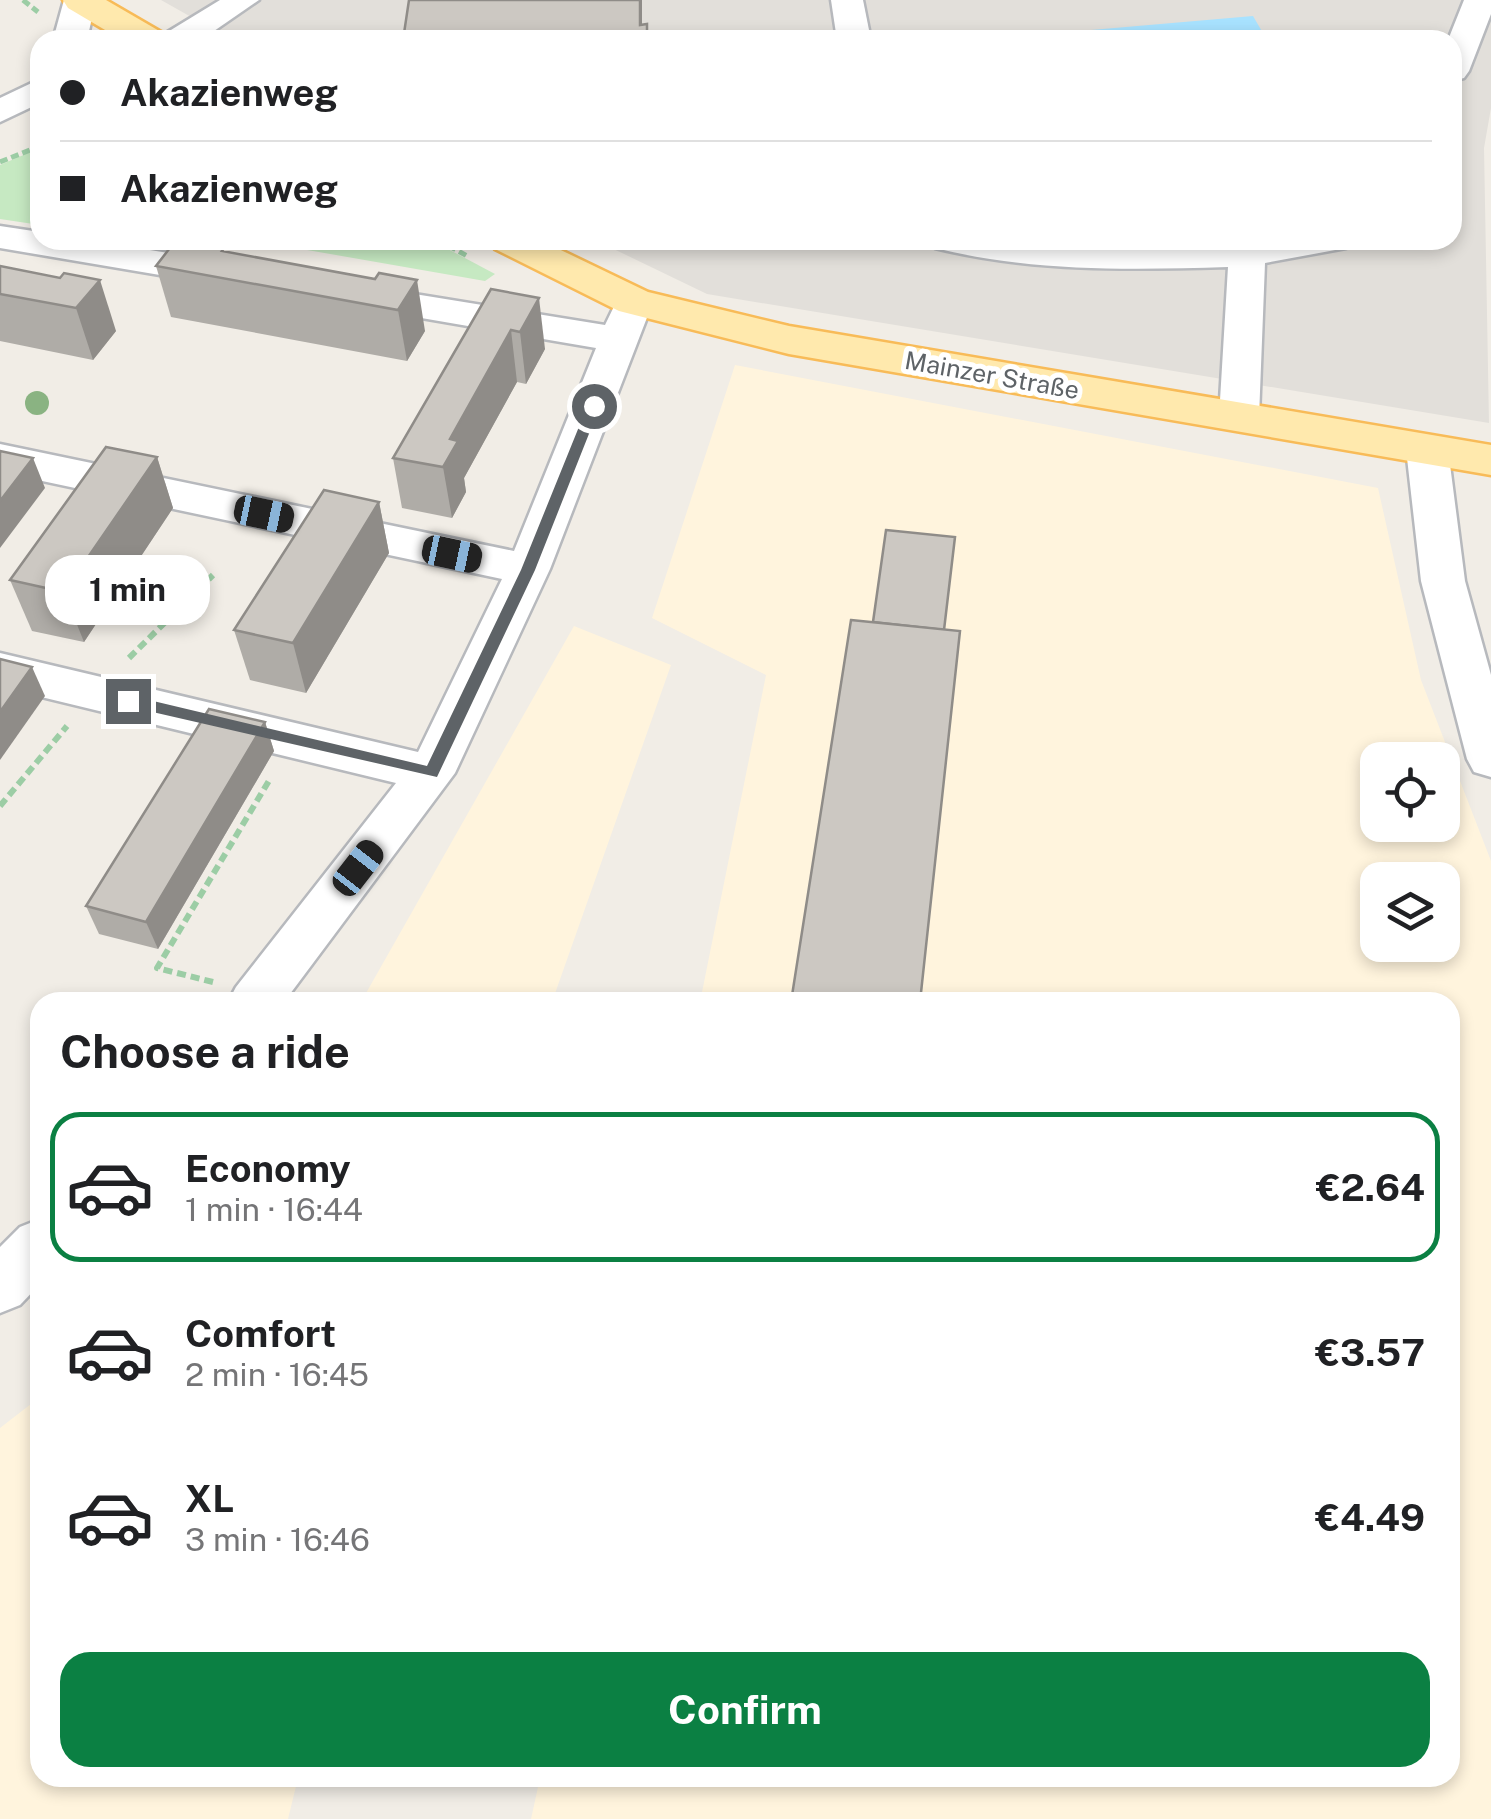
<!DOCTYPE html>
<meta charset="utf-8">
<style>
:root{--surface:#fff;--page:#f6f6f6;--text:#202124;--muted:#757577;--line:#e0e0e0;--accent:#0b8043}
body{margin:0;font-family:"Public Sans",sans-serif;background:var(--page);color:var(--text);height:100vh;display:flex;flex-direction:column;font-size:38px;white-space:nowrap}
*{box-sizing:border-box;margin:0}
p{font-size:32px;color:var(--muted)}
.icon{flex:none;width:55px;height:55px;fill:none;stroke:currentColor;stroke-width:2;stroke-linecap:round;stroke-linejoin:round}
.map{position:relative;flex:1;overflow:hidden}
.panel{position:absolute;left:30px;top:992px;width:1430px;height:795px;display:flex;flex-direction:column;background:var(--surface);border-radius:30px;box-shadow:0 5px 15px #0003}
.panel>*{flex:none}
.hud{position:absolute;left:30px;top:30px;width:1432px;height:220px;border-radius:30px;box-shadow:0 5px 15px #0003;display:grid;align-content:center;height:220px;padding:0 30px;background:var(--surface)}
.buttons{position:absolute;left:1360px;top:742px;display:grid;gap:20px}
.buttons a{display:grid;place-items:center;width:100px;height:100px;border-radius:20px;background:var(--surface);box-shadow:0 5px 15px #0003;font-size:50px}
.end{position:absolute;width:45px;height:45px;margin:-22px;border:12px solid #5e6367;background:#fff;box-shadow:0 0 0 5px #fff}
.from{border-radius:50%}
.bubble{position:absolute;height:70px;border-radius:30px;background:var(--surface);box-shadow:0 5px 15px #0003;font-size:32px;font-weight:700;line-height:70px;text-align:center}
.car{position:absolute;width:30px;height:60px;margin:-30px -15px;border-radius:12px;box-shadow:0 0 8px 2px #0007;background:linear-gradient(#222 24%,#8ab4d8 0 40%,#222 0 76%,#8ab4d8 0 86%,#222 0)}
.hud b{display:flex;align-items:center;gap:35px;height:95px;font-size:38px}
.hud b+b{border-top:2px solid var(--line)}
.hud i{width:25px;height:25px;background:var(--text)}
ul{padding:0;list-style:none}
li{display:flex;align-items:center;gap:30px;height:150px;margin:0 20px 15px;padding:0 10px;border:5px solid transparent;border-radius:30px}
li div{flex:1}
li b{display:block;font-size:38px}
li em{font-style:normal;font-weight:700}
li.selected{border-color:var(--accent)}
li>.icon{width:90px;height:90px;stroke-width:1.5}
h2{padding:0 30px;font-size:45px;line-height:120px}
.primary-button{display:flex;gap:20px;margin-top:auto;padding:20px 30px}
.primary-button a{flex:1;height:115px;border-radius:30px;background:var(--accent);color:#fff;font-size:40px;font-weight:700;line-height:115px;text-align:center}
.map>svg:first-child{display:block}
.commercial{fill:#fff4dd;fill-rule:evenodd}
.industrial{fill:#e2dfda}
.green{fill:#c6e9c2}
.water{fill:#a8e2ff}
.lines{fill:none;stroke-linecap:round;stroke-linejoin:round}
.minor-casing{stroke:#b7b9bd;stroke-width:5}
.major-casing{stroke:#f8bb58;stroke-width:5}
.path-far1{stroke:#9ccda5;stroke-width:5;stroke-dasharray:8 4;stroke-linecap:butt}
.path{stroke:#9ccda5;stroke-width:6;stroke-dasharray:9 5;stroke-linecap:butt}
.minor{fill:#fff;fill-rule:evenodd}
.major{fill:#ffe9ad;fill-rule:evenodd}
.tree{fill:#8ab382}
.wall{fill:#afaca7}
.shaded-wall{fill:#8f8c88}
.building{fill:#ccc8c2;stroke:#8f8c88;stroke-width:2.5}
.route{fill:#5e6367}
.labels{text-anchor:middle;stroke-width:10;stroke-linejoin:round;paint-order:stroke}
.far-street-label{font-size:25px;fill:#5e6367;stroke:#fff}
</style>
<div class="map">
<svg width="1491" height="1819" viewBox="0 0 1491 1819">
<rect width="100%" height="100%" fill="#f1ede6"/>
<g class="commercial">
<path d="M735 365 1378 488 1421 680 1491 861V1819H531L540 1778H1450V1002H700L766 675 652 618ZM1378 760H1442V825H1378ZM1378 880H1442V945H1378Z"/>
<path d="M574 626 671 665 552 1002H361Z"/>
<path d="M40 1397V1778H298L288 1819H0V1428Z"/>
</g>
<path class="industrial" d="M161 0H1491V108L1484 148 1489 423 707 294 595 240H1452V40H232Z"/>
<g class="green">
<path d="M40 148V225L0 219V165Z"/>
<path d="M250 240H431L495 274 485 281Z"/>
</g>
<path class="water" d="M1253 16 1267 40H975Z"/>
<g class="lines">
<defs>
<g id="minor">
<path d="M64 0H96L87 40H53Z"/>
<path d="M220 0H259L201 40H161L166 33Z"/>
<path d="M831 0H863L871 40H837Z"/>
<path d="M1464 0H1491V14L1469 71 1464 78 1452 81V40H1448Z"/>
<path d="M40 79V103L0 122V98Z"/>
<path d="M0 226 40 232V240H87L225 262 238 266 244 274 238 282 225 286 0 248Z"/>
<path d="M929 240 1134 247 1352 240 1346 248 1265 263 1259 417 1253 426 1239 430 1225 426 1219 417 1228 267C1129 270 1032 272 935 248Z"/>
<path d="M353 284 605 325 620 294 634 290 648 294 653 302 550 569 455 773 284 1002H228L236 987 396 783 0 687V653L418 752 502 579 0 472V444L514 551 596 348 340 304 334 296 340 288Z"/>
<path d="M1427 435 1442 439 1448 449 1465 581 1491 675V777L1474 772 1467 759 1421 581 1406 449 1412 439Z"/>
<path d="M40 1219V1284L20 1305 0 1313V1247L20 1227Z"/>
</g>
<g id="major">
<path d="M63 0H106L161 32 166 40H122L68 8Z"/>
<path d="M489 240H540L648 292 789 326 1491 445V475L789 354 619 311 495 249Z"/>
</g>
</defs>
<use href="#minor" class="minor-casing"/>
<use href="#major" class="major-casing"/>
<g class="path-far1">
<path d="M23 0 38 12"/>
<path d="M0 162 40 146"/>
<path d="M438 240 469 257"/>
</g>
<g class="path">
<path d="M129 658 213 575"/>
<path d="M0 806 67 726"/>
<path d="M213 982 157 968 270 779"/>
</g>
<use href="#minor" class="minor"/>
<use href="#major" class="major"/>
</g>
<circle class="tree" cx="37" cy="403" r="12"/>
<g class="wall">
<path d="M227 252 375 279 425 331 407 361 171 317 156 266Z"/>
<path d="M0 266 116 331 93 360 0 341Z"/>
<path d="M491 289 545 349 526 384 517 382 464 478 466 492 452 518 402 508 393 458Z"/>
<path d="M157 457 173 508 84 642 32 631 10 580Z"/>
<path d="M379 502 389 553 306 693 250 680 234 630Z"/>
<path d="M265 722 274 751 158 949 99 934 86 906Z"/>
</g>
<g class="shaded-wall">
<rect x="640" y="0" width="2" height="40"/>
<path d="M100 280 116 331 93 360 76 308Z"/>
<path d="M417 280 425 331 407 361 398 310Z"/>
<path d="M539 298 545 349 526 384 520 332Z"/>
<path d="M511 330 517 382 464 478 466 492 452 518 443 467 450 439Z"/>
<path d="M157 457 173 508 84 642 64 592Z"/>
<path d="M33 458 45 488 0 548V501Z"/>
<path d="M379 502 389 553 306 693 293 643Z"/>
<path d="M32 667 45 696 0 760V712Z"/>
<path d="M265 722 274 751 158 949 146 922Z"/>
</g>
<g class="building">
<path d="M409 0H640V25L647 24V40H403Z"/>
<path d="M176 240H190L226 246 222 251 375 279 379 273 417 280 398 310 156 266Z"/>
<path d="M0 266 60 278 64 273 100 280 76 308 0 294Z"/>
<path d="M491 289 539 298 520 332 511 330 450 439 458 441 443 467 393 458Z"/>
<path d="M106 447 157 457 64 592 10 580Z"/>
<path d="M0 451 33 458 0 501Z"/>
<path d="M324 490 379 502 293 643 234 630Z"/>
<path d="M886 530 955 537 944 630 873 622Z"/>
<path d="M851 620 960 631 920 1002H791Z"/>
<path d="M0 659 32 667 0 712Z"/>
<path d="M209 709 265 722 146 922 86 906Z"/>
</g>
<path class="route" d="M589 402 600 406 535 570 437 777 122 705V697L128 695 427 766 521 570Z"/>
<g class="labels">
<g class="far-street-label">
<text transform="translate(992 375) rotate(10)" y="9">Mainzer Straße</text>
</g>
</g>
</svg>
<div class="buttons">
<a><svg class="icon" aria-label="locate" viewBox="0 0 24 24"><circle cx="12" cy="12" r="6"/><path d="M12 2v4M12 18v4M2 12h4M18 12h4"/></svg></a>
<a><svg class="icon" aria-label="layers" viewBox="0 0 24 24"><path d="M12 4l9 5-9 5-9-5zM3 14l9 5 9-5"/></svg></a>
</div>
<i class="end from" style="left:594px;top:406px"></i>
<i class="end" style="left:128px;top:701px"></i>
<div class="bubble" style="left:45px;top:555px;width:165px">1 min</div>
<i class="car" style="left:264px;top:514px;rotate:102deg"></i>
<i class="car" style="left:452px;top:554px;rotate:102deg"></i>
<i class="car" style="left:358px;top:868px;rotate:38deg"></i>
<div class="hud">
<b><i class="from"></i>Akazienweg</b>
<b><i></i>Akazienweg</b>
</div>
<section class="panel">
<h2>Choose a ride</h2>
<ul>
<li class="selected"><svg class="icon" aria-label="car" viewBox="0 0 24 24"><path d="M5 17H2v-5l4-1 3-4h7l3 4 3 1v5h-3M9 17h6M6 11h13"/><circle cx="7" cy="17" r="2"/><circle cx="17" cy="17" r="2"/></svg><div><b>Economy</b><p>1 min · 16:44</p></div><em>€2.64</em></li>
<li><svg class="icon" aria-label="car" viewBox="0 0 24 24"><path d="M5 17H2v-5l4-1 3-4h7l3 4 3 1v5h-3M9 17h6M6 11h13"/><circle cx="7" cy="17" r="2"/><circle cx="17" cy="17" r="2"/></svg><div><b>Comfort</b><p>2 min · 16:45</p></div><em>€3.57</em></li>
<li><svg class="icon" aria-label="car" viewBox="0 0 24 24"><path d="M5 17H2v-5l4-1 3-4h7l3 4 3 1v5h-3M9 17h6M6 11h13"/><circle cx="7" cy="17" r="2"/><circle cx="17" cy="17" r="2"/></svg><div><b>XL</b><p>3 min · 16:46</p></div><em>€4.49</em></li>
</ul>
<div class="primary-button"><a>Confirm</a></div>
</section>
</div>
